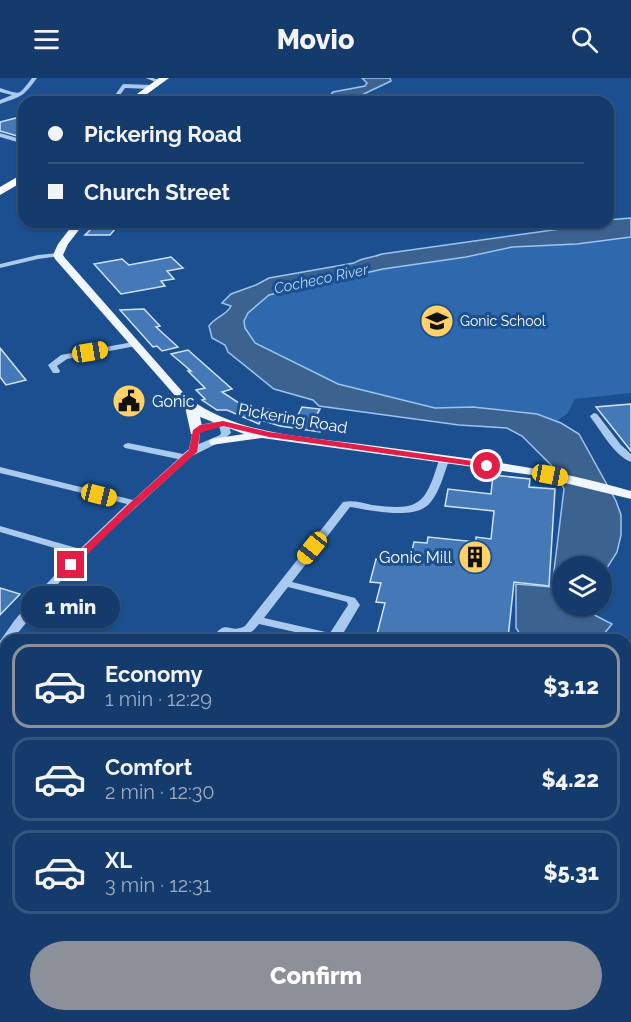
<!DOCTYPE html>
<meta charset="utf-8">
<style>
:root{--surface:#143b6b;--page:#1d4271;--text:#f1f3f6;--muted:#9dadc1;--line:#33557e;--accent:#8c9099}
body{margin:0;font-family:Raleway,sans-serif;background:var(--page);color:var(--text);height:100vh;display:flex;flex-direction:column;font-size:22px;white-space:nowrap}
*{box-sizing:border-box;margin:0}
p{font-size:20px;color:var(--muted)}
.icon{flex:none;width:33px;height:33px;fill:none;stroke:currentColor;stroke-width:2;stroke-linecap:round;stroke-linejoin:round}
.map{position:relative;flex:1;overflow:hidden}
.details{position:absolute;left:0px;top:556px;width:632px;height:388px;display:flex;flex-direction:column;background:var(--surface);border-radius:18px 18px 0 0;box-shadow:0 2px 4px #0004,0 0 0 2px var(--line)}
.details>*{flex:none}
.guide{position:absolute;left:18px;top:18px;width:596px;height:132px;border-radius:18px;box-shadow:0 2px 4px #0004,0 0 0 2px var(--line);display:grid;align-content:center;height:132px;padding:0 30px;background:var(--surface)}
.fabs{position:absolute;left:552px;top:478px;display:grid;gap:12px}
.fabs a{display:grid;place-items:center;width:60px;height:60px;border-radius:50%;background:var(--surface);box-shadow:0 2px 4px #0004,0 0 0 2px var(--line);font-size:30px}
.end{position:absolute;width:27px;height:27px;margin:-14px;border:8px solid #e11d48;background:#fff;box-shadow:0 0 0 3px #fff}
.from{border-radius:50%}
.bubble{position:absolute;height:42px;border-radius:21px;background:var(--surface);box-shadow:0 2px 4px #0004,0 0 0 2px var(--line);font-size:20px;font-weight:800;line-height:42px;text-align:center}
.car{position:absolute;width:18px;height:36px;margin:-18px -9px;border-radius:8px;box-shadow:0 0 4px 2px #0007;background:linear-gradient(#f5c518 24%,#345 0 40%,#f5c518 0 76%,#345 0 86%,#f5c518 0)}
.guide b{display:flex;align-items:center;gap:21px;height:57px;font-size:22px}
.guide b+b{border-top:2px solid var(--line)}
.guide i{width:15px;height:15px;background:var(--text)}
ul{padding:10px 0 0;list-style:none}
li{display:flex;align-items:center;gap:18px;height:84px;margin:0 12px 9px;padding:0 18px;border:3px solid var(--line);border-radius:18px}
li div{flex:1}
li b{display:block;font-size:22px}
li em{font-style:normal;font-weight:800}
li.current{border-color:var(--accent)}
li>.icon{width:54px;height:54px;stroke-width:1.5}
.button{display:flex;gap:12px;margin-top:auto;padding:12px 30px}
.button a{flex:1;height:69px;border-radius:36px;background:var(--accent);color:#fff;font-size:24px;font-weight:800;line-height:69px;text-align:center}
header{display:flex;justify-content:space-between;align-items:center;height:78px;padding:0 30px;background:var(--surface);font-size:27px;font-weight:800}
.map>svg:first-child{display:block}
.green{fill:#2e69ad}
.water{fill:#3c6290;stroke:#9cc4f0;stroke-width:1.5}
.building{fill:#4478b7;stroke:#cfe3fa;stroke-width:1.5}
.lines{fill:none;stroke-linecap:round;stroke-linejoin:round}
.minor{fill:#a9c9ee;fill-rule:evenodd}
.major{fill:#f0f6ff;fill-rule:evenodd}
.highway{fill:#fff;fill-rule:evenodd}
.route{fill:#e11d48}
.labels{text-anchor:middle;stroke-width:6;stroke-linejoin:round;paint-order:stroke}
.far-poi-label{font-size:14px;fill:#fff;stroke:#1b4f8f;text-anchor:start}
.far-water-label{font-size:15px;font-style:italic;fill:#b5d3f5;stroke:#1b4f8f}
.poi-label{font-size:16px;fill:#fff;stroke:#1b4f8f;text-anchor:start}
.street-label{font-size:16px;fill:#fff;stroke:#1b4f8f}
</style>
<header><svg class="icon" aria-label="menu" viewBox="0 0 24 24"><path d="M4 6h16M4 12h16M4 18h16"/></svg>Movio<svg class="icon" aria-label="search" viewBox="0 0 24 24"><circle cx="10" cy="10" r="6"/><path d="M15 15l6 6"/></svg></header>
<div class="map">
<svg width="631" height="944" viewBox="0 0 631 944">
<rect width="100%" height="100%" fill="#1b4f8f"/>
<path class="green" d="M631 159V315L575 321 567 336 557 343 537 336 520 333 473 329 435 330 338 306 255 265 245 250 244 243 248 235 268 217 383 191 466 179 512 169 577 166Z"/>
<g class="water">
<path d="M362 0H390L391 3 347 24H324L333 14 365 8 367 5Z"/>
<path d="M631 140V159L577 166 512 169 466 179 383 191 269 217 248 235 244 243 245 250 255 265 338 306 435 330 473 329 537 336 561 345 579 356 616 423 621 437V457L617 474 602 498V489H562V528H577L612 546 599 562H524L516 550V506L552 509 564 411 551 387 522 358 507 350 459 347 319 328 313 322 274 311 228 274 225 267 212 260 209 248C215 239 227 237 231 228L222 225 231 216 256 207 269 200 354 185C363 179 372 180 382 176L560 151 582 144Z"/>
</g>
<g class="building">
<path d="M24 38V60L0 53V44Z"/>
<path d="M98 144H121L110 157H85Z"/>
<path d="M171 179 183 190 167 193 174 201 161 203 165 208 121 216 94 186 122 181 129 187Z"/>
<path d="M144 231 160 248 156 249 178 269 162 273 157 268 153 269 120 232Z"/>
<path d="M0 270 26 302 6 307 0 299Z"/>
<path d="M188 272 232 311 222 314 259 338 268 331 297 339 302 329 320 331 313 343 321 346 320 354 280 348 261 342 259 346 227 332H217L202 322 205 321 196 312 205 310 188 293H191L171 276Z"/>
<path d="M631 326V373L596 329Z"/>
<path d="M493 397 530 401 529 409 555 411 549 508 514 504 508 560 494 558 493 562H383L376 560 385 525 376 524 381 505 370 504 376 481 398 483 400 476 411 477 414 464 427 465 428 459 476 464V459L491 461 494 433 445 428 448 411 491 416Z"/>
<path d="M0 510 20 516 0 537Z"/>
</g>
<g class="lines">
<g class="minor">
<path d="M32 0H37C23 19 22 18 0 26V22L12 17 0 14V10C22 17 18 18 32 0Z"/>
<path d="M146 0H153L163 4 160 6Z"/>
<path d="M123 6 152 7 155 9 152 11 125 10 120 17 139 18 137 21 113 20 101 24H93L110 17H115Z"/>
<path d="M0 55 24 62V66L0 59Z"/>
<path d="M58 175 62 177 60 178 38 181 0 190V186L38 177Z"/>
<path d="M133 264 137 266 136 268 67 281 57 288 60 293 59 295H53L48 287 61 277Z"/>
<path d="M594 335 597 336 621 367 631 376V384C614 377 602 354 591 340L590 338Z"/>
<path d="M223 342 228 345 231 355 222 363 192 378 108 455 63 500 12 562H6V571L0 575V563L14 543 34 519 75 476 0 454V448L80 471 127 426 0 395V389L133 422 178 381 125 370 123 368 125 366 128 365 183 376 189 371 193 351 200 347ZM219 348 221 355 220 357 199 366 200 354 206 351Z"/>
<path d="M444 379 449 382C444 396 440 413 430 425 415 443 370 432 350 429L292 504 355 520 360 527 341 559 331 562 259 546C250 558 242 559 228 556L223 562H212C225 538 229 557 245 548L343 424C353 422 363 425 372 427 420 433 425 427 439 382ZM288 509 340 522 347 524 348 527 330 555 264 540Z"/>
<path d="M0 857 6 859V872L0 870Z"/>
</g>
<path class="major" d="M75 144H85L68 166 63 177 65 180 188 320C242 359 312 359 376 368 462 380 547 388 631 413V421L532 397 262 360 211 367 209 364 211 361 244 356 200 339 203 353 196 357 191 356 185 329 55 181 53 177 58 166Z"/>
<g class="highway">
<path d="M159 0H169L136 24H126Z"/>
<path d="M24 95V103L0 117V109Z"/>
</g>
</g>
<path class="route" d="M223 343 269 354 487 385 492 388 487 390 269 359 223 348 200 355 197 374 137 428 74 489H67V485L131 424 189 372 193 352 200 347Z"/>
<defs>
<symbol id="school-disc" viewBox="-11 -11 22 22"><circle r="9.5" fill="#ffd166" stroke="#1b4f8f"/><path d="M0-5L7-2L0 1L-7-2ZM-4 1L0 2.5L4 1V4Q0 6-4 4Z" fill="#111"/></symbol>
<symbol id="civic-disc" viewBox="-11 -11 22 22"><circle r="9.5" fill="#ffd166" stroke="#1b4f8f"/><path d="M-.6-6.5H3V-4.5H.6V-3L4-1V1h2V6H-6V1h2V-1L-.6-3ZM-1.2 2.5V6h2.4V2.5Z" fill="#111"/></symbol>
<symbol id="building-disc" viewBox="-11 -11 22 22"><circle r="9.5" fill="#ffd166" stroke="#1b4f8f"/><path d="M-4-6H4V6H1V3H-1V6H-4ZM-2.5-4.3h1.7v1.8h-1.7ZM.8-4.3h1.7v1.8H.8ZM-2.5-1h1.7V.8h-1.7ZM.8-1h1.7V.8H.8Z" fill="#111"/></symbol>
</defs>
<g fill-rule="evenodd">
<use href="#school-disc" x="418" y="224" width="38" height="38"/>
<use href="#civic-disc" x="110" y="304" width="38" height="38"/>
<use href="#building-disc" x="456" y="460" width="38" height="38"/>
</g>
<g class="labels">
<g class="far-poi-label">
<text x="460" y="248">Gonic School</text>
</g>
<g class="far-water-label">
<text transform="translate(321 201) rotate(-12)" y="5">Cocheco River</text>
</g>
<g class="poi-label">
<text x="152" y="329">Gonic</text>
<text x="452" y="485" text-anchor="end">Gonic Mill</text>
</g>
<g class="street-label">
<text transform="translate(293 340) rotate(10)" y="6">Pickering Road</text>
</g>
</g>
</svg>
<div class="fabs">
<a><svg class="icon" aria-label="layers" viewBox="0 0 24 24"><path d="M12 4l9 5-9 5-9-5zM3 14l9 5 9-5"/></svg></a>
</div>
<i class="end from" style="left:487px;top:388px"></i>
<i class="end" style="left:71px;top:487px"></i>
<div class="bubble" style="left:21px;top:508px;width:99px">1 min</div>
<i class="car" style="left:90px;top:274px;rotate:80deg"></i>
<i class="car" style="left:550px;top:397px;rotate:101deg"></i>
<i class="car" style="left:99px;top:417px;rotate:104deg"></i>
<i class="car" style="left:312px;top:470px;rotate:219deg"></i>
<div class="guide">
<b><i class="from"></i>Pickering Road</b>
<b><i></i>Church Street</b>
</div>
<section class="details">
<ul>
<li class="current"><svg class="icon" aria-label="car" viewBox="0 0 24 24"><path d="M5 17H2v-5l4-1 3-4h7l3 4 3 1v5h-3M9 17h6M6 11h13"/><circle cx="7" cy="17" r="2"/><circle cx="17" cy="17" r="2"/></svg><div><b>Economy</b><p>1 min · 12:29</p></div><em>$3.12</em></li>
<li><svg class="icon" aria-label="car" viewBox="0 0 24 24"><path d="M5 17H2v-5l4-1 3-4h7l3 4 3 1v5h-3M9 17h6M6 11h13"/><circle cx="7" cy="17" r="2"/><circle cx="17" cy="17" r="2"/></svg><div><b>Comfort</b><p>2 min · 12:30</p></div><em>$4.22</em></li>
<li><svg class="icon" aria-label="car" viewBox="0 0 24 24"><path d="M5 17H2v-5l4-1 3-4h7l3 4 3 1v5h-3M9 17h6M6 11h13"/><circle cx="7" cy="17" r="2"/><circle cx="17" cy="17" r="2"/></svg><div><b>XL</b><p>3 min · 12:31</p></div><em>$5.31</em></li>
</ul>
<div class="button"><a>Confirm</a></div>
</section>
</div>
